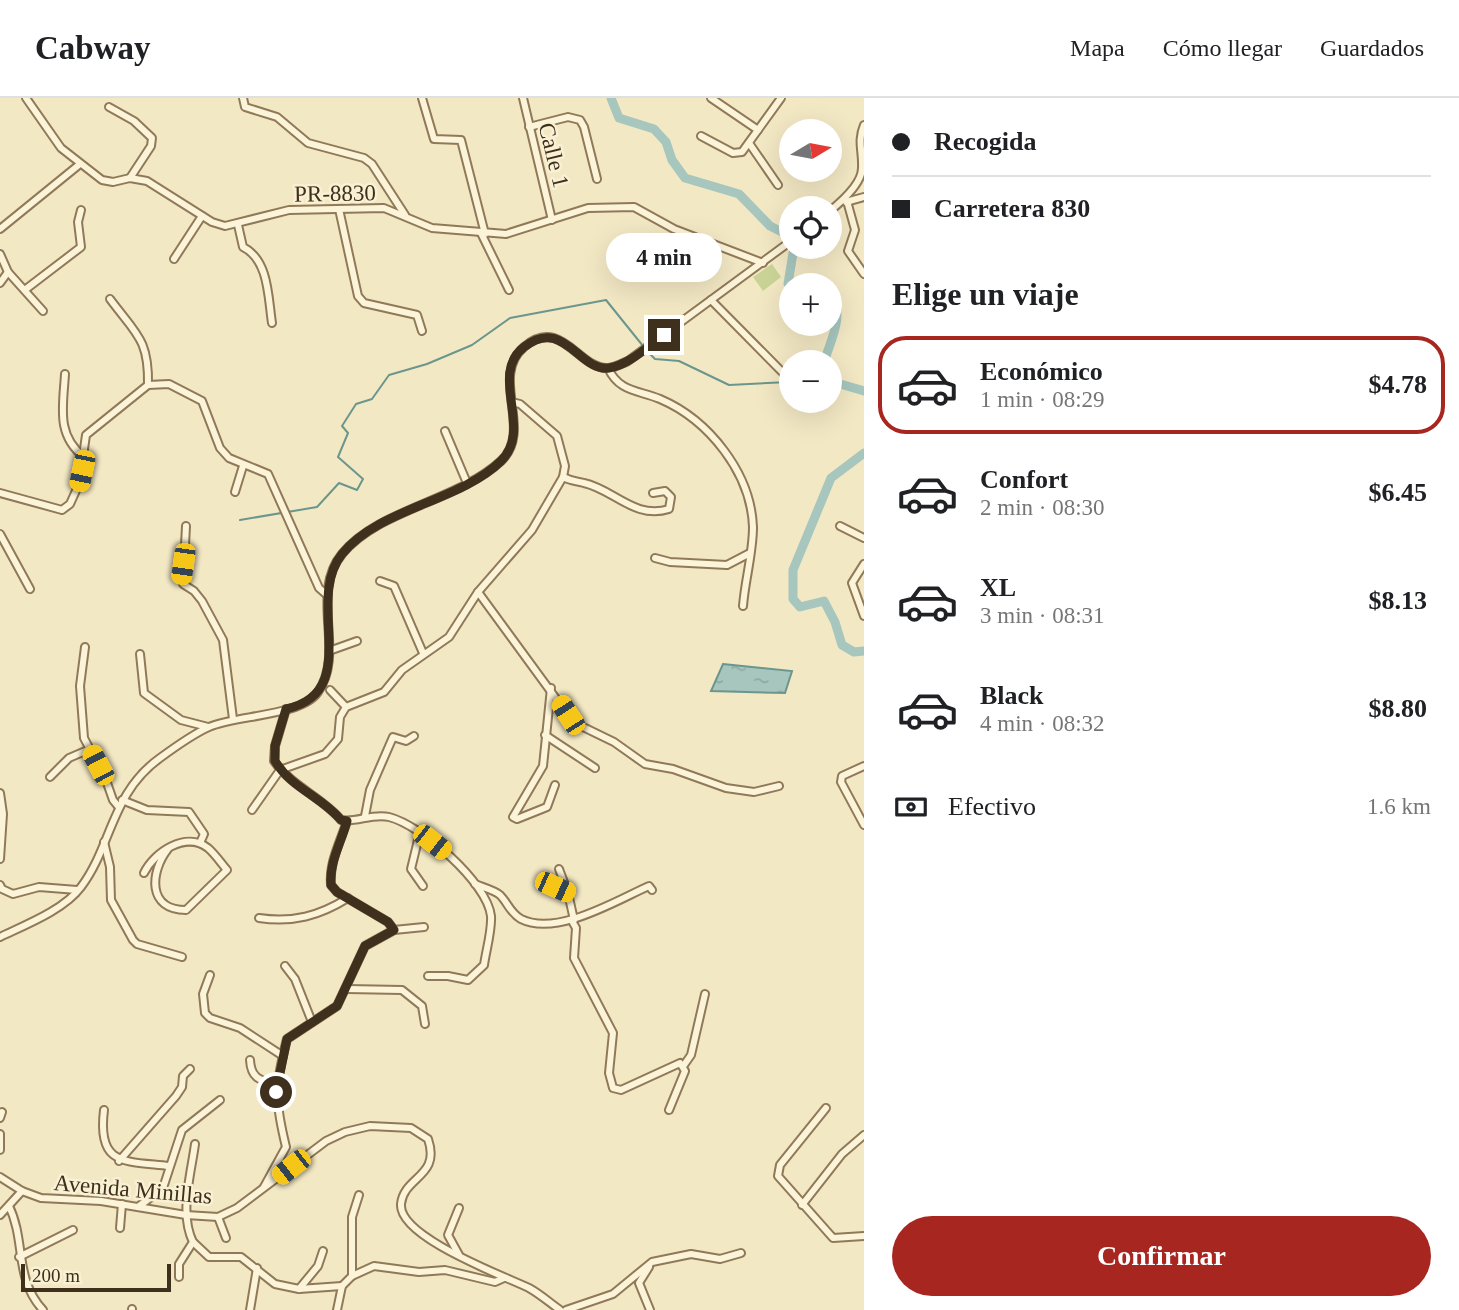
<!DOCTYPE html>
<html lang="es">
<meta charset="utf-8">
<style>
:root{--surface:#fff;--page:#f2f2f2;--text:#202124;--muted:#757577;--line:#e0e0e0;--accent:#a72620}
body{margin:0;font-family:"Times New Roman",serif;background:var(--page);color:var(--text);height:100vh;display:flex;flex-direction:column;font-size:26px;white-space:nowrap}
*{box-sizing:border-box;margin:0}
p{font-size:23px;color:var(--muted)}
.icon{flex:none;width:38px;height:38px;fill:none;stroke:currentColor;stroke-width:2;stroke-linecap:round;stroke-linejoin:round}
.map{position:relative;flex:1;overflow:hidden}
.sheet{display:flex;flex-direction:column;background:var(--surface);width:595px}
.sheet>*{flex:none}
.guide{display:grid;align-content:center;height:154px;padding:0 28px;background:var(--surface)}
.needle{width:46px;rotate:80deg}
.controls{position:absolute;left:779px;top:21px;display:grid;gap:14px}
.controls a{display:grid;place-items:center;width:63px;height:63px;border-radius:50%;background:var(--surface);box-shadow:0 7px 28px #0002;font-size:35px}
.scale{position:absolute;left:21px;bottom:18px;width:150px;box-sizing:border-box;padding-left:7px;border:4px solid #3f2f1d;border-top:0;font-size:19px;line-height:24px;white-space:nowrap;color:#3f2f1d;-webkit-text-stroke:5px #f9f1d4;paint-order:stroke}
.end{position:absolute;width:32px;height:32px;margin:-16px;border:9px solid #3f2f1d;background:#fff;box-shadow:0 0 0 4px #fff}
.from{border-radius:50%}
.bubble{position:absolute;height:49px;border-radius:24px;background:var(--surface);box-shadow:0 7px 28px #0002;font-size:23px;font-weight:700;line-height:49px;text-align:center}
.car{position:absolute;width:21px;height:42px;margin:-21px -10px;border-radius:9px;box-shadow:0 0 5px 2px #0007;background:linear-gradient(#f5c518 24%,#345 0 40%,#f5c518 0 76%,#345 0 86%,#f5c518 0)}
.guide b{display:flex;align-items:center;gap:24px;height:66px;font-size:26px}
.guide b+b{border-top:2px solid var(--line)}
.guide i{width:18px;height:18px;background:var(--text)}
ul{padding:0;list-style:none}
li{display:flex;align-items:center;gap:21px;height:98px;margin:0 14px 10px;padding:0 14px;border:4px solid transparent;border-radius:28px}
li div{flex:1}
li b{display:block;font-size:26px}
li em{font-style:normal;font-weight:700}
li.on{border-color:var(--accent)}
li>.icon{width:63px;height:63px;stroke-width:1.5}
h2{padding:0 28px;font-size:32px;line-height:84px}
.pay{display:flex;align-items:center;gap:18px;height:77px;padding:0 28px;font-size:26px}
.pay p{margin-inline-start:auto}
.primary-button{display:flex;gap:14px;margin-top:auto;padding:14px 28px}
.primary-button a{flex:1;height:80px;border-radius:42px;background:var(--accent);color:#fff;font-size:28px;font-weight:700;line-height:80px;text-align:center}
header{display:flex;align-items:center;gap:42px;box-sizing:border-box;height:98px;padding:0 35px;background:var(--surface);border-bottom:2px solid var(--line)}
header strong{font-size:33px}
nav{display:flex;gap:38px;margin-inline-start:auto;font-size:24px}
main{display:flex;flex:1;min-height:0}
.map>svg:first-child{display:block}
.pitch{fill:#c9d396}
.water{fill:url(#water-ripples);stroke:#6b968d;stroke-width:2}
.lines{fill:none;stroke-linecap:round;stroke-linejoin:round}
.stream{stroke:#6b968d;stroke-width:2}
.river{stroke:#a6c6be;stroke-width:9}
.minor-casing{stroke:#907958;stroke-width:10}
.minor{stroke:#fcf4d9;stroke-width:6}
.route{stroke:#3f2f1d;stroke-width:9}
.labels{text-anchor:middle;stroke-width:5;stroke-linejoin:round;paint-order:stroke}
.street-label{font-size:23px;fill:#3f2f1d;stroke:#f9f1d4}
</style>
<header>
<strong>Cabway</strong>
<nav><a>Mapa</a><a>Cómo llegar</a><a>Guardados</a></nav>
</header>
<main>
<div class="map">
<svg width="864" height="1212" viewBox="0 0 864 1212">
<defs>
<pattern id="water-ripples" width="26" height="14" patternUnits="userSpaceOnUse" patternTransform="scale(1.75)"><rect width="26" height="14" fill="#a6c6be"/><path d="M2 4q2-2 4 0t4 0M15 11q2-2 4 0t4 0" fill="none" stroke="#90aaa3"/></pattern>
</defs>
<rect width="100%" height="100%" fill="#f3e8c4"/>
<path class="pitch" d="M772 166 781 179 763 193 753 179Z"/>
<path class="water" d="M723 566 792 573 785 595 711 593Z"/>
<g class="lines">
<g class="stream">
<path d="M646 252 655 261 679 263 729 287 789 284"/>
<path d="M240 422 317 409 339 385 357 392 363 381 338 359 348 335 342 328 356 306 372 301 389 277 427 266 472 247 510 220 606 202 643 248"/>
</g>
<g class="river">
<path d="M611 0 619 20 654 31 666 44 672 62 685 80 739 96 770 128 788 137"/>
<path d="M791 188 788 186 793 155"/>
<path d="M824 264C831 241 846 216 830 193"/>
<path d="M830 283 864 293"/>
<path d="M864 355 831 380 793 472V501L800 509 824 503 835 524 842 547 854 554 864 553"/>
</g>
<defs>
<g id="minor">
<path d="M26 0 61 50 102 82 113 84 130 80 147 83 212 124 225 128 289 112 384 110 432 130 506 136 588 110 634 109 674 131 763 165"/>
<path d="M243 0 245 9 277 19 308 45 364 60 372 66 405 117"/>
<path d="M422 0 434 41 461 42 485 136"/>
<path d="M523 0 552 122"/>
<path d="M711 0 758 32"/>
<path d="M109 9 134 23 152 40 151 48 130 80"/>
<path d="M529 29 568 19 580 22 584 29 597 81"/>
<path d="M701 38 733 55 742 54 781 0"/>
<path d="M749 45 778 87"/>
<path d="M847 103 855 132 848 153 864 176"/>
<path d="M846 104 864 99"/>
<path d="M339 111 358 198 364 205 417 217 422 233"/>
<path d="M830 113C841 104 862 85 862 70 863 53 857 44 864 27"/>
<path d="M238 127 243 149C269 162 268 199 272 225"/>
<path d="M0 131 80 66"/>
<path d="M481 135 509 192"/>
<path d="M0 156 8 174 43 213"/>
<path d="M174 161 202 118"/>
<path d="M0 185 8 174"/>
<path d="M26 191 81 149 78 124 81 112"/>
<path d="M110 201C136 236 149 241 148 287"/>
<path d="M711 202 791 283"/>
<path d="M608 270C619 294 638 292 660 301 709 322 751 375 753 429 753 455 745 482 743 508"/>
<path d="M65 276C63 309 56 337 84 359"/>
<path d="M445 333 467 385"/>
<path d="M563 379C571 383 576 383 584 385 613 391 635 422 669 411L671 399 665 393 653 395"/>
<path d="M235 394 243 368"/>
<path d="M0 395 62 412 70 406 79 386 86 337 148 287 169 286 202 303 220 350 229 360 268 376 319 490 327 497"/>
<path d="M186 428 183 486 194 493 202 503 223 542 233 621"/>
<path d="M840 428 864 440"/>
<path d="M0 436 30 491"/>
<path d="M655 460 670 464 727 467 750 455"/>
<path d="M864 466 852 485 864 518"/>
<path d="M380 483 394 488 423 555"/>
<path d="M478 494 568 617 579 627 614 644 645 666 673 671 726 690 754 694 779 688"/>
<path d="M85 549 80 588 84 640 106 682 113 702 118 708"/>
<path d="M329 553 357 543"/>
<path d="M140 556 144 595 181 622 208 629"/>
<path d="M551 590 543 668 513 719 517 721 547 709 555 687"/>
<path d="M330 592 346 609"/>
<path d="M286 611 275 648 274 663C292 689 322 699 341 722 356 725 372 715 389 719 421 727 487 784 491 818 492 833 486 852 484 867L468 882 448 878H428"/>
<path d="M545 637 595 670"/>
<path d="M864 668 842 678 841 684 864 727"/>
<path d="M50 679 69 660 90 651"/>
<path d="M0 695 3 716 0 761"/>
<path d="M122 702 147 712 189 714 204 736 200 745"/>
<path d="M252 712 280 672 325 656 338 641 340 619 346 609 384 594 402 572 449 539 478 494 532 432 563 379 565 368 557 338 520 306 512 304"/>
<path d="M365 718 370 692 393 639 406 643 414 638"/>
<path d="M347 723C340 745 329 764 331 787L337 794 388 824 394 832"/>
<path d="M420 734 411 771 423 788"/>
<path d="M104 744 110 769 111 802 133 842 137 846 182 859"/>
<path d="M559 771 568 795"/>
<path d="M144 775C154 754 186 733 208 750 215 756 221 765 227 772L186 812C147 812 150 774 168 751"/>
<path d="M475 786C482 789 494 792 500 797 508 805 510 815 521 821 557 839 617 802 649 788L652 792"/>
<path d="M0 787 2 791 13 796 39 789 77 792"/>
<path d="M555 789 568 795 574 822"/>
<path d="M259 820C293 825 319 818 348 800"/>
<path d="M572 823 576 830 574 860 613 935 609 975 613 990 621 992 680 965 685 973 669 1012"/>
<path d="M0 839C25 827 64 812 81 789 112 748 111 695 160 660 175 649 193 636 209 629 237 617 302 618 318 594 346 554 309 496 342 456 379 411 458 403 501 363 534 332 489 279 524 249 561 217 579 272 608 270 614 270 623 265 628 263L791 143"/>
<path d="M285 868 295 881 312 924"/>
<path d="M210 877 203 896 205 915 210 920 240 930 283 958"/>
<path d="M347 891 402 892 422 908 425 926"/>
<path d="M250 962C251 980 259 982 276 987"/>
<path d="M684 967 691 957 705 896"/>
<path d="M826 1010 780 1067 778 1078 833 1140 864 1138"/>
<path d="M104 1012C97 1068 124 1063 169 1068"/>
<path d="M0 1020 2 1014"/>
<path d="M0 1036V1052"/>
<path d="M119 1063 176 998 182 989 183 978 190 971"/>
<path d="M0 1079 22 1093 41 1100 101 1103 186 1117 218 1119 237 1110 326 1043 345 1034 370 1028 411 1030 428 1041C441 1079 404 1078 401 1106 398 1139 504 1178 529 1190 540 1196 550 1205 560 1212"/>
<path d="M264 1089 286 1049C274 1000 275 988 287 941L337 908 365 848 394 832 424 829"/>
<path d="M802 1107 842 1056 864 1037"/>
<path d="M9 1108C26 1143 14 1181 43 1212"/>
<path d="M138 1109 163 1090 182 1032 220 1002"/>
<path d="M0 1117 22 1093"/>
<path d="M218 1119 226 1140"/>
<path d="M120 1130 122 1106"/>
<path d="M193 1144 209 1159H241L275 1186 299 1191 342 1188"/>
<path d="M459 1157 448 1137 459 1110"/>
<path d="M19 1159 73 1132"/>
<path d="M649 1169 639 1185 650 1212"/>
<path d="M352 1178 374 1168 419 1174 445 1172 495 1184 504 1180"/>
<path d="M179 1179V1166L193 1144C179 1116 191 1076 195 1046"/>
<path d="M299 1191 318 1168 323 1153"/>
<path d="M132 1212V1211"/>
<path d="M250 1212 257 1170"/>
<path d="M337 1212 342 1188 352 1178V1119L359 1097"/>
<path d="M566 1212 613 1196 652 1164 691 1156 720 1161 741 1155"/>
</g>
</defs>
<use href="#minor" class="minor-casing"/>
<use href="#minor" class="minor"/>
</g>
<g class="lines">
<path class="route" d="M276 994 287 941 337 908 365 848 394 832 388 824 337 794 331 787C329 765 341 745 347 723L341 722C322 699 291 690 275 663V648L286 611C364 594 304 503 342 456 379 410 459 404 501 363 534 331 488 277 524 249 564 218 579 274 609 270 629 267 648 248 664 237"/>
</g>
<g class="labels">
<g class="street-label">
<text transform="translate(554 57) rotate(76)" y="8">Calle 1</text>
<text transform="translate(335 95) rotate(-1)" y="8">PR-8830</text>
<text transform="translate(133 1091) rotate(5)" y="8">Avenida Minillas</text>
</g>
</g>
</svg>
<div class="controls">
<a><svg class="needle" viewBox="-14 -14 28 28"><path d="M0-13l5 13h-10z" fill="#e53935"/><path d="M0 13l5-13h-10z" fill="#757577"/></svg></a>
<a><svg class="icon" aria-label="locate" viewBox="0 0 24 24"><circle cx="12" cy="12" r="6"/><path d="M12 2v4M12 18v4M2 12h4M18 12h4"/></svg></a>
<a>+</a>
<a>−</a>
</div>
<div class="scale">200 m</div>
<i class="end from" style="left:276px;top:994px"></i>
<i class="end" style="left:664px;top:237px"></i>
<div class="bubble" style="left:606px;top:135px;width:116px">4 min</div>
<i class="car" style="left:82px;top:373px;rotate:192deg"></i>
<i class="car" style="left:183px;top:466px;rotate:188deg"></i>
<i class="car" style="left:568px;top:617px;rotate:327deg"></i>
<i class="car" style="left:98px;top:667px;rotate:332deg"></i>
<i class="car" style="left:432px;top:744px;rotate:128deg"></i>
<i class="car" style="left:555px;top:789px;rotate:114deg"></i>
<i class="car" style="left:291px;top:1069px;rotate:232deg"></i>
</div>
<section class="sheet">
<div class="guide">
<b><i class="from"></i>Recogida</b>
<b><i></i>Carretera 830</b>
</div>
<h2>Elige un viaje</h2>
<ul>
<li class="on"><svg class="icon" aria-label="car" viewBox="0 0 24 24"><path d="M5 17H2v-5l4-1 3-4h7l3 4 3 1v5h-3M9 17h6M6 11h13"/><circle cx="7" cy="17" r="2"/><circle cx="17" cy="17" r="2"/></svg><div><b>Económico</b><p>1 min · 08:29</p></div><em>$4.78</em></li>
<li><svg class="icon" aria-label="car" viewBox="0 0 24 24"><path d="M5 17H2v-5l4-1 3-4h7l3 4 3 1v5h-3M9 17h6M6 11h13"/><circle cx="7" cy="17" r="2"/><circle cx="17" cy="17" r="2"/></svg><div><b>Confort</b><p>2 min · 08:30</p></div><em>$6.45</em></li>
<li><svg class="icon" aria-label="car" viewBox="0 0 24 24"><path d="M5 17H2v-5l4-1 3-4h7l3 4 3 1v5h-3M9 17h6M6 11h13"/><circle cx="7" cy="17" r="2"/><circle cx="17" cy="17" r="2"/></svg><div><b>XL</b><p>3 min · 08:31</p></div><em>$8.13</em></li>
<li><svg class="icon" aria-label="car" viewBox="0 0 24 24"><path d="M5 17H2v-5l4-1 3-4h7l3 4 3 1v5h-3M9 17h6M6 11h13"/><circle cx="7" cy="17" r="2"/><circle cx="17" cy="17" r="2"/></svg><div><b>Black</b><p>4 min · 08:32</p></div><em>$8.80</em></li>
</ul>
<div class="pay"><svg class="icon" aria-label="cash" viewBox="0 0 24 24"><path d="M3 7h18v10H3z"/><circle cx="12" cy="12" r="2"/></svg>Efectivo<p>1.6 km</p></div>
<div class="primary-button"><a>Confirmar</a></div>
</section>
</main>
